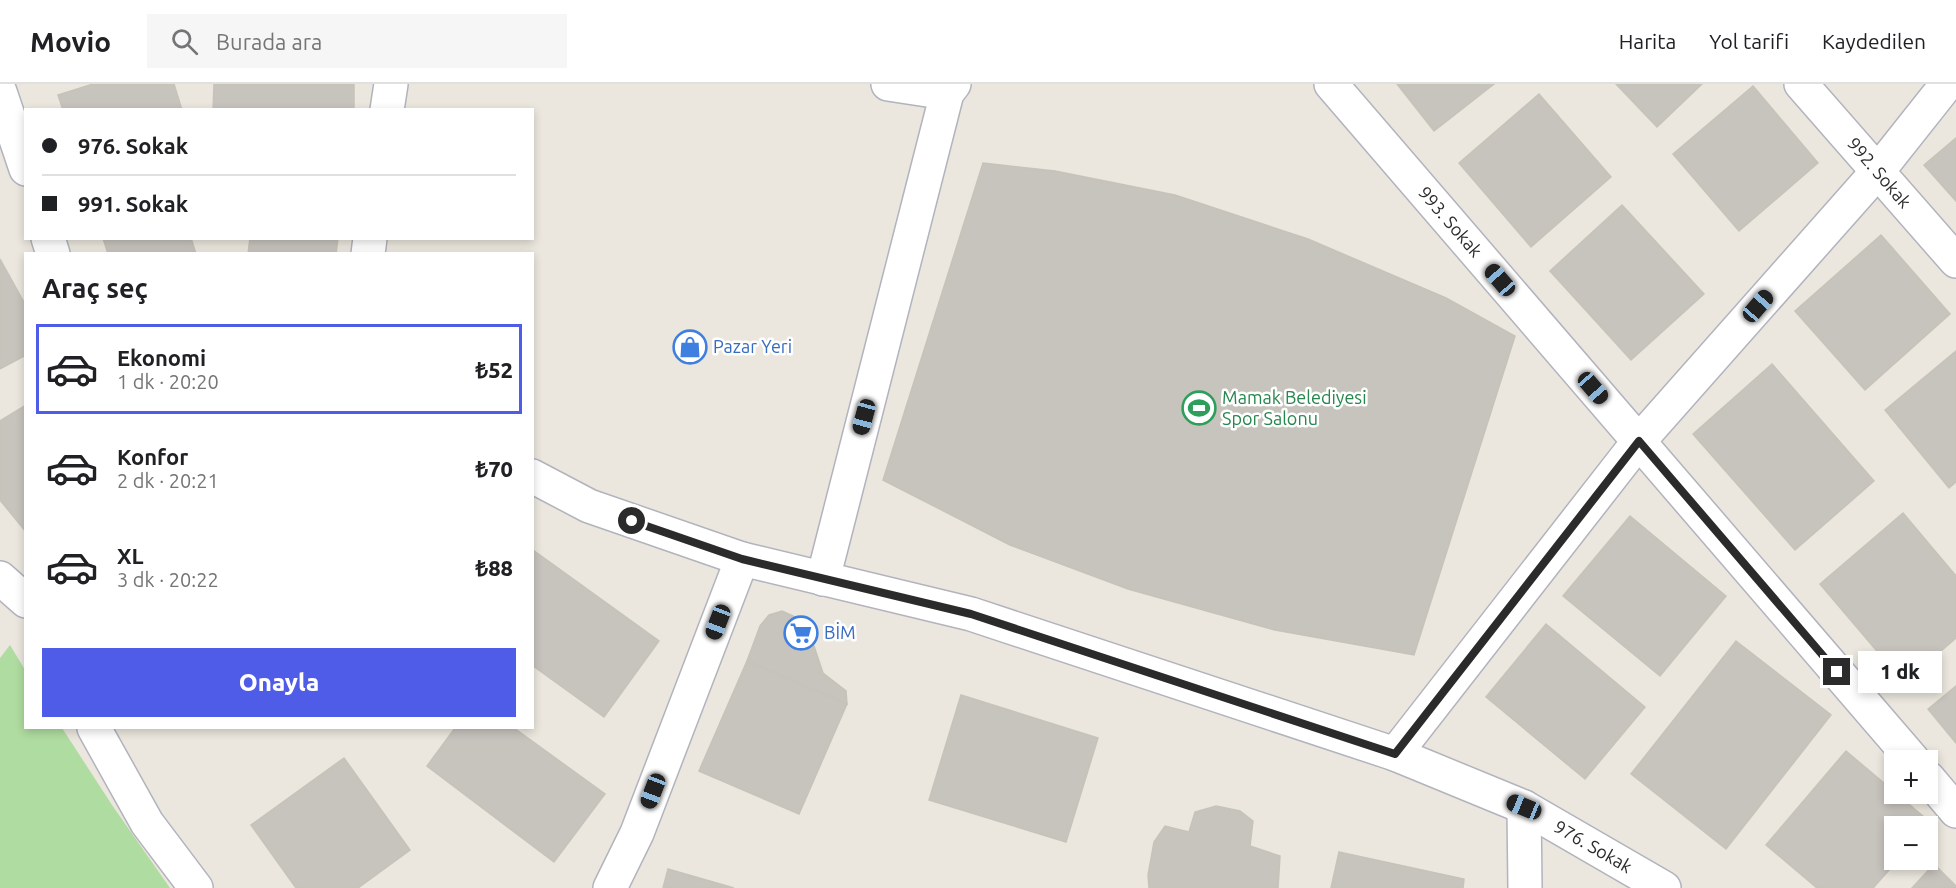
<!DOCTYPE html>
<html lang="tr">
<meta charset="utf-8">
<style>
:root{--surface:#fff;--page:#f6f6f6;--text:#202124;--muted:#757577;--line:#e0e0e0;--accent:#4e5ce8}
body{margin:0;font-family:Ubuntu,sans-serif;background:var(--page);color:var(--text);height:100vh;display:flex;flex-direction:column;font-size:22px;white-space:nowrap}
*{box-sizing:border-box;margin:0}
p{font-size:20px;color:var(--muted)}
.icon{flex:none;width:33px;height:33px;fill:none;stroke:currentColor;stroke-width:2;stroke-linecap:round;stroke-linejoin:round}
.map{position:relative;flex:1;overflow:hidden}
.details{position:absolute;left:24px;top:168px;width:510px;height:477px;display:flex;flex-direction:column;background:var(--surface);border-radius:0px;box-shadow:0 3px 9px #0003}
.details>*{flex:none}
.hud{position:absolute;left:24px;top:24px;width:510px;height:132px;border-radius:0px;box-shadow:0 3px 9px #0003;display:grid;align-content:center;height:132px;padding:0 18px;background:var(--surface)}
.controls{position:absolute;left:1884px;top:666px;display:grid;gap:12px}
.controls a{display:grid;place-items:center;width:54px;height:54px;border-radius:0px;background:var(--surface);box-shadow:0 3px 9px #0003;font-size:30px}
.end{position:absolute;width:27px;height:27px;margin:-14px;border:8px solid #2b2b2b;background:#fff;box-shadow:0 0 0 3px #fff}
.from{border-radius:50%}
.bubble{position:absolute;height:42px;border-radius:0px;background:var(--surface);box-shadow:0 3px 9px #0003;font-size:20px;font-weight:800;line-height:42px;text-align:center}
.car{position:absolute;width:18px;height:36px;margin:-18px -9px;border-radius:8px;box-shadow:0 0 4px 2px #0007;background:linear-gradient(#222 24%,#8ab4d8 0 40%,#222 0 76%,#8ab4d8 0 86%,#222 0)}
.hud b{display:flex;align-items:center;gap:21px;height:57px;font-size:22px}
.hud b+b{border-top:2px solid var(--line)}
.hud i{width:15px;height:15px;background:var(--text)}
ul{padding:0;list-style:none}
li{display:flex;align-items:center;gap:18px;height:90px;margin:0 12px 9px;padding:0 6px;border:3px solid transparent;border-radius:0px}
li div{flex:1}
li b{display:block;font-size:22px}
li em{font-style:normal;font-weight:800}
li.on{border-color:var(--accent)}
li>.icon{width:54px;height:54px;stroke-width:1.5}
h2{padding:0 18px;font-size:27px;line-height:72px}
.action{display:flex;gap:12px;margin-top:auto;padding:12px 18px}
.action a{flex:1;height:69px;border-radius:0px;background:var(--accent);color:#fff;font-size:24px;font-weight:800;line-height:69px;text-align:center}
header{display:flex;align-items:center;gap:36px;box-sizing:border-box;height:84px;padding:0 30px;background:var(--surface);border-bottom:2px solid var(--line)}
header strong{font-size:28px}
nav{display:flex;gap:33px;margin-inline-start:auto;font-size:21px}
.search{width:420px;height:54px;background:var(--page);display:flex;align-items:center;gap:15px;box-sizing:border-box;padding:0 21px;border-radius:0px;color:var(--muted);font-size:22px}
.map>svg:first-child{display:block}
.green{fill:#afdca0}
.building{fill:#c7c3bd;stroke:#c6c3b8;stroke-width:1.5}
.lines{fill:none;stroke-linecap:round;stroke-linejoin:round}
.minor-casing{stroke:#b2b3bd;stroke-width:36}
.minor{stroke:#fff;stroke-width:33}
.route{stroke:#2b2b2b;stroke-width:8}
.labels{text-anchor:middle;stroke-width:5;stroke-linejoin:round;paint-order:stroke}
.street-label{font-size:18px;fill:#2b2b2b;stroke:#fff}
.shop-label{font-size:18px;fill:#366cbe;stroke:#fff;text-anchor:start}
.leisure-label{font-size:18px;fill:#27864d;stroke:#fff;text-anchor:start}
</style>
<header>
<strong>Movio</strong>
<div class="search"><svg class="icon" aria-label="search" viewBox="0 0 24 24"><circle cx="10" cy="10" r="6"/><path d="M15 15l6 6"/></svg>Burada ara</div>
<nav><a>Harita</a><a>Yol tarifi</a><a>Kaydedilen</a></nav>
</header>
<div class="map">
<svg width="1956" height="804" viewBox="0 0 1956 804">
<rect width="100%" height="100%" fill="#ebe7de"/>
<path class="green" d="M10 561 25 586 26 644H62L112 721 170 804H0V574Z"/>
<g class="building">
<path d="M93 0H174L182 26H63L58 11Z"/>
<path d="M214 0H354V26H213Z"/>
<path d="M1397 0H1494L1434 47Z"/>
<path d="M1616 0H1702L1657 43Z"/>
<path d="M1753 2 1818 79 1739 147 1673 70Z"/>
<path d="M1539 10 1611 93 1531 163 1459 79Z"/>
<path d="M1956 54V117L1924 81Z"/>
<path d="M983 79 1055 87 1175 111 1308 155 1446 214 1515 252 1414 571 1275 546 1128 505 1010 461 883 396Z"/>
<path d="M1622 121 1704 210 1631 276 1550 187Z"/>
<path d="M1881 151 1950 230 1865 306 1795 227Z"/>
<path d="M103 154H191L196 170H108Z"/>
<path d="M250 154H338L336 170H248Z"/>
<path d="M0 175 26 222V271L0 285Z"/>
<path d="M1956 267V398L1949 404 1885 326Z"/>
<path d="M1772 280 1874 397 1795 466 1693 350Z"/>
<path d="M26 321V448L0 416V337Z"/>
<path d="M1903 429 1956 492V554L1904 599 1820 500Z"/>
<path d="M1630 432 1726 512 1660 592 1563 512Z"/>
<path d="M533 466 659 557 604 633 532 581Z"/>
<path d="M782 527 804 537 809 547 823 589 846 607 847 620 747 577 760 542 769 531Z"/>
<path d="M1546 540 1645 623 1585 695 1486 613Z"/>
<path d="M1736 557 1831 631 1726 765 1631 690Z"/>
<path d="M747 577 847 620 799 730 699 687Z"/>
<path d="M1956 602V659L1928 625Z"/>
<path d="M961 611 1098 654 1066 758 929 716Z"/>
<path d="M455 644H514L605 710 554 778 427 682Z"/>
<path d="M1846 667 1930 738 1926 742H1894V776H1898L1873 804H1817L1766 761Z"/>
<path d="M344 674 410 766 358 804H296L251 741Z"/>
<path d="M1216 722 1240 727 1253 737 1250 762 1280 772 1278 804H1149L1148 791 1154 758 1165 742 1189 748 1195 728Z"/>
<path d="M1339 768 1464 795 1463 804H1331Z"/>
<path d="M1934 780 1956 802V804H1912Z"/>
<path d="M668 785 734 804H663Z"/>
</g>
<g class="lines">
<defs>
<g id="minor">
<path d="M888 0 947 9"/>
<path d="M1331 0 1913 676"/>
<path d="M1801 0 1956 177"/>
<path d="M0 8 26 85"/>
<path d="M387 26 391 0"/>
<path d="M48 154 53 170"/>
<path d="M368 170 370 154"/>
<path d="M532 392 589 422 742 475 971 530 1395 670 1524 723 1664 804"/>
<path d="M0 494 26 517"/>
<path d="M823 495 947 9 954 0"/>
<path d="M94 644 147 739 196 804"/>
<path d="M1395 670 1639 357 1878 87 1947 0"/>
<path d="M1928 694 1956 727"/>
<path d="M1524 723 1525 804"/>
<path d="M610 804 637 749 742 475"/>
</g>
</defs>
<use href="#minor" class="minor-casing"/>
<use href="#minor" class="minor"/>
</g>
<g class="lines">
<path class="route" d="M632 437 742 475 971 530 1395 670 1639 357 1837 588"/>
</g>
<defs>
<symbol id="shop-ring" viewBox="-11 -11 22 22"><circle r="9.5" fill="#fff" stroke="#3f7fe0" stroke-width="1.5"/><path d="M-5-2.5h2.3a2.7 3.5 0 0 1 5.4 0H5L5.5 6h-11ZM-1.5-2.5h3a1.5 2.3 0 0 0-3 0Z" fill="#3f7fe0"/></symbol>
<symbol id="stadium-ring" viewBox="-11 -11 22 22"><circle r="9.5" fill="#fff" stroke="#2e9e5b" stroke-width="1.5"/><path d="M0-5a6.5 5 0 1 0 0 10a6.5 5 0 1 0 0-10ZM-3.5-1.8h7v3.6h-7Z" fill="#2e9e5b"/></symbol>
<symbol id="supermarket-ring" viewBox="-11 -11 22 22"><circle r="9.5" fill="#fff" stroke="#3f7fe0" stroke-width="1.5"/><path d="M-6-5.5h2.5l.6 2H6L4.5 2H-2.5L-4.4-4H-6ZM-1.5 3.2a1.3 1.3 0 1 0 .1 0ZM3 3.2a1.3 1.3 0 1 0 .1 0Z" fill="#3f7fe0"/></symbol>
</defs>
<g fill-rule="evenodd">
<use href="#shop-ring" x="671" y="244" width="38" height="38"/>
<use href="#stadium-ring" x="1180" y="305" width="38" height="38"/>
<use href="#supermarket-ring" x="782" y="530" width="38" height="38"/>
</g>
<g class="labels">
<g class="street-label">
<text transform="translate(1879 89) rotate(49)" y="6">992. Sokak</text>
<text transform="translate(1450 138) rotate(49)" y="6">993. Sokak</text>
<text transform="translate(1593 763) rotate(30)" y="6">976. Sokak</text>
</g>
<g class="shop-label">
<text x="713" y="269">Pazar Yeri</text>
<text x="824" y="555">BİM</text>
</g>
<g class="leisure-label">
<text x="1222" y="320">Mamak Belediyesi<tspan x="1222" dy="21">Spor Salonu</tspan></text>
</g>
</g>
</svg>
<div class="controls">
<a>+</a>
<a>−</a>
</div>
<i class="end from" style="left:632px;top:437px"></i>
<i class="end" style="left:1837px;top:588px"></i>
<div class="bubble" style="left:1858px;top:567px;width:84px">1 dk</div>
<i class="car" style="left:1500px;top:196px;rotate:319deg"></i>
<i class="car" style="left:1758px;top:222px;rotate:41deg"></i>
<i class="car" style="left:1593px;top:304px;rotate:139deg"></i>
<i class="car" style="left:864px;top:333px;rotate:195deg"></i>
<i class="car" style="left:718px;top:538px;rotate:201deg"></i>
<i class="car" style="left:653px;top:707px;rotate:201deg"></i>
<i class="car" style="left:1524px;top:723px;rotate:292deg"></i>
<div class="hud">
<b><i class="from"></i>976. Sokak</b>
<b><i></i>991. Sokak</b>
</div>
<section class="details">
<h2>Araç seç</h2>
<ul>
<li class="on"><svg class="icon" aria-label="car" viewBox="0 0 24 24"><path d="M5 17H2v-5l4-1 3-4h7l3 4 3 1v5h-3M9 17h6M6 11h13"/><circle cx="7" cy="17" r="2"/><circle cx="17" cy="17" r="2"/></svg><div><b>Ekonomi</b><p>1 dk · 20:20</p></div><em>₺52</em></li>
<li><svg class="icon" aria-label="car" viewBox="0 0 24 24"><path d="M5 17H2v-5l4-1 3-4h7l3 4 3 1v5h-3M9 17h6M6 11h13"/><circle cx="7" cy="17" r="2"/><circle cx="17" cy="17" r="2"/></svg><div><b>Konfor</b><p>2 dk · 20:21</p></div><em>₺70</em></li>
<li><svg class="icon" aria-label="car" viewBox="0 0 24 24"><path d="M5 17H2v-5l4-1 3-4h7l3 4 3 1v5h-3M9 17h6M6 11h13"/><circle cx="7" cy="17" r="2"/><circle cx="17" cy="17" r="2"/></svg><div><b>XL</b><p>3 dk · 20:22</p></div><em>₺88</em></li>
</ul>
<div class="action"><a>Onayla</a></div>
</section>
</div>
